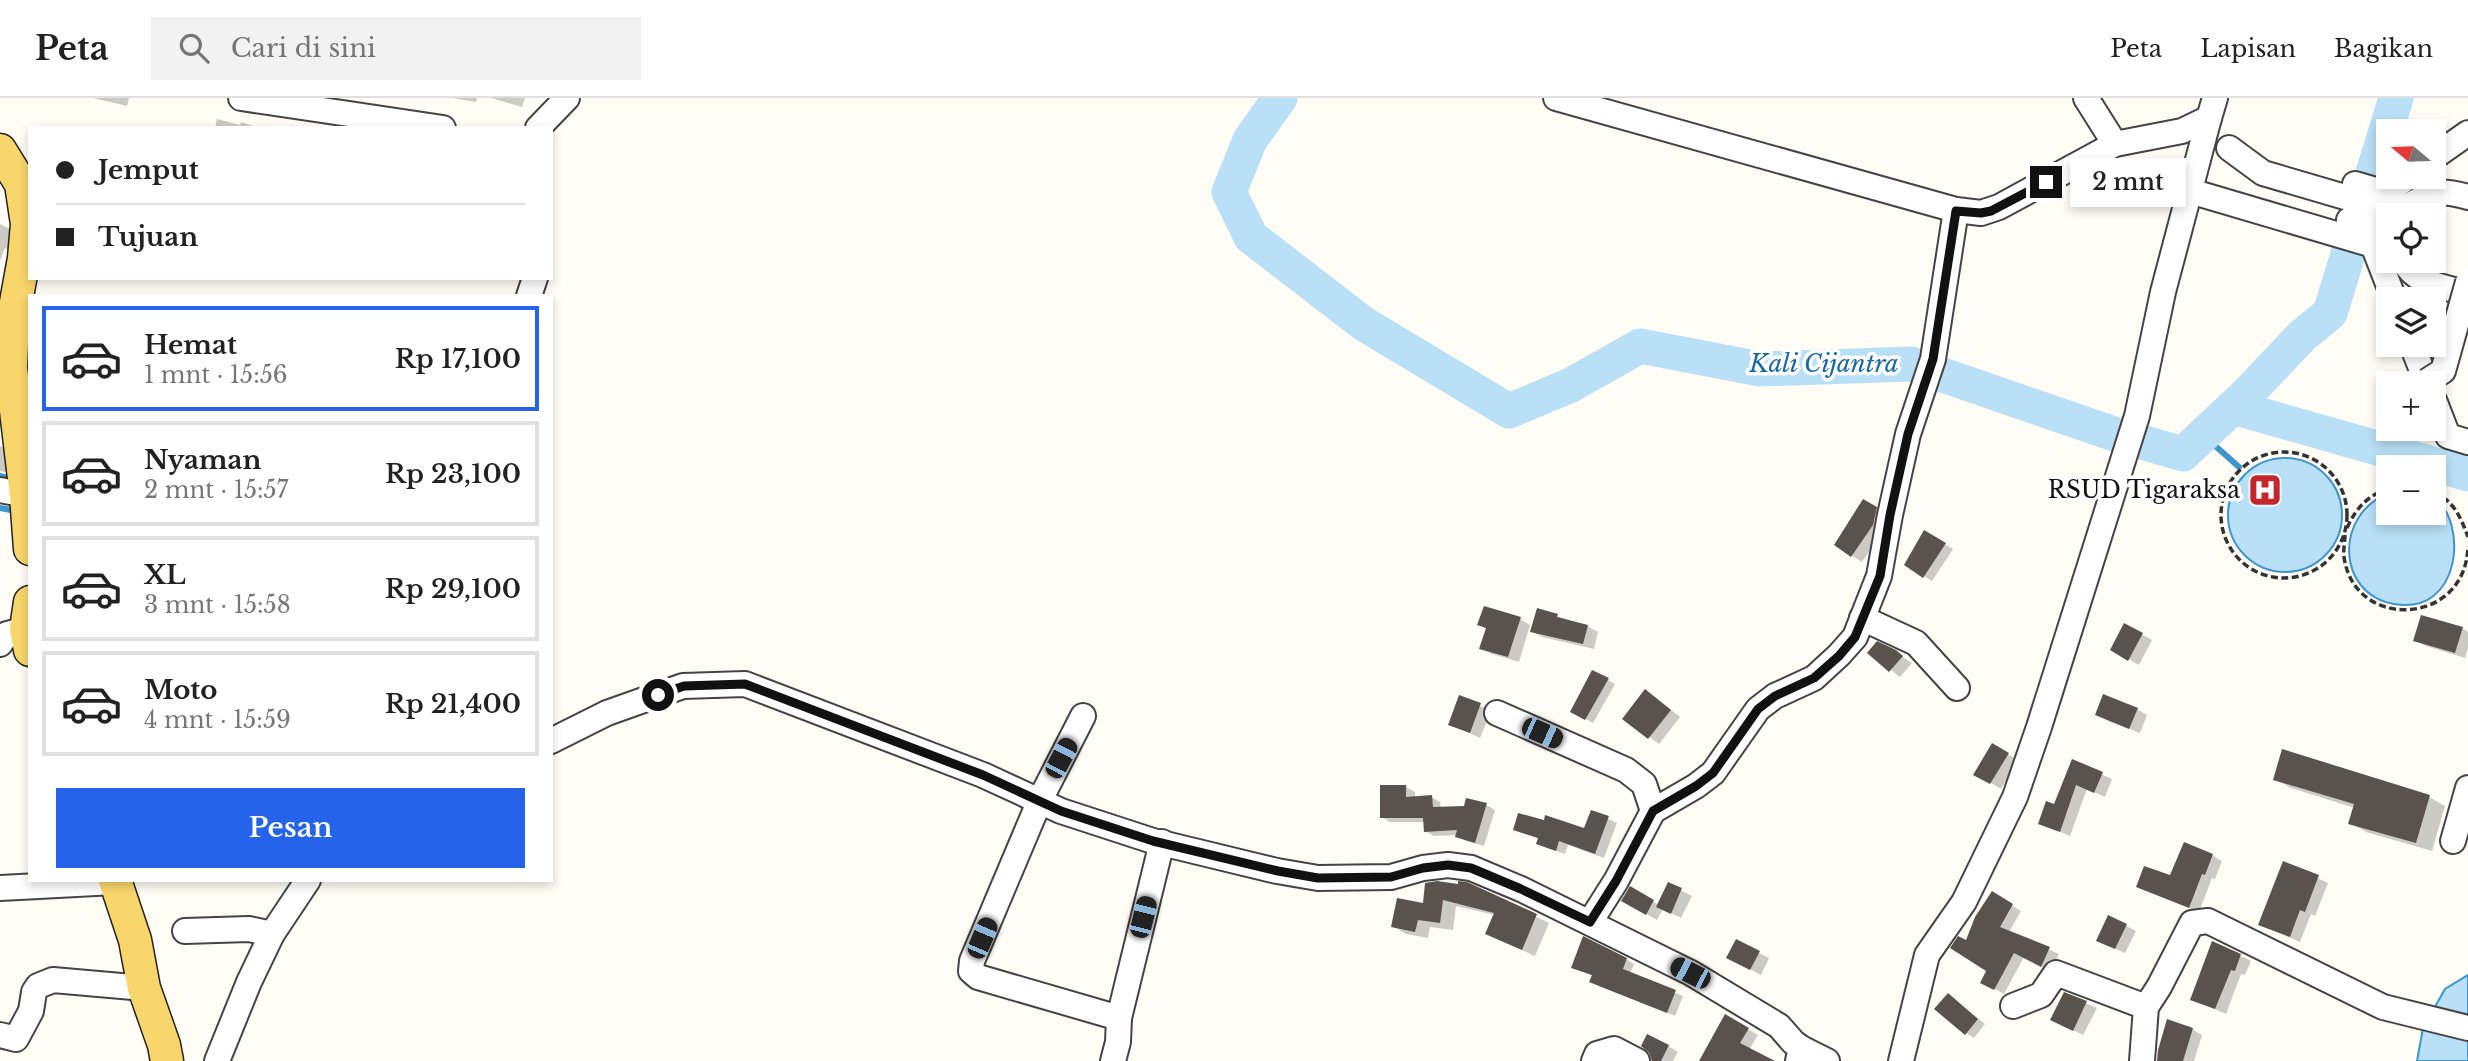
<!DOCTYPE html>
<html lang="id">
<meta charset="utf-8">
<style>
:root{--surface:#fff;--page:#f2f2f2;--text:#222;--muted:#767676;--line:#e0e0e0;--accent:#2563eb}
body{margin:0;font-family:"Libre Baskerville",serif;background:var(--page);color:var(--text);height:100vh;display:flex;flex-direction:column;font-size:26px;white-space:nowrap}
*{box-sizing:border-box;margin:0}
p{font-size:23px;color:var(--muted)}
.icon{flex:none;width:38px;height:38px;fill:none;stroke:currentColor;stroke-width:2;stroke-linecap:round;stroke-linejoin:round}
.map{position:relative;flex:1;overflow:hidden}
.side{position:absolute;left:28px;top:196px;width:525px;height:588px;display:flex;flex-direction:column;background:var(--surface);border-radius:0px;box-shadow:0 4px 10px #0003}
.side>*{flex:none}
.banner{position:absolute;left:28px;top:28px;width:525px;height:154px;border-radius:0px;box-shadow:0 4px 10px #0003;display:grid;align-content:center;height:154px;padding:0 28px;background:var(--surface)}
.needle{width:46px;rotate:289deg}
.fabs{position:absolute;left:2376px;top:21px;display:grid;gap:14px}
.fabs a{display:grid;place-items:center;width:70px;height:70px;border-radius:0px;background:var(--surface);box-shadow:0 4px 10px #0003;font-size:35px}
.end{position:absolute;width:32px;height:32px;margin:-16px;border:9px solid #111;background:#fff;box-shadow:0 0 0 4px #fff}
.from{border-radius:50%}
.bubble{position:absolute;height:49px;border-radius:0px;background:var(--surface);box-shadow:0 4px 10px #0003;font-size:23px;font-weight:600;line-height:49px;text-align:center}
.car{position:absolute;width:21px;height:42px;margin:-21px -10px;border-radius:9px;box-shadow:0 0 5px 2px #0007;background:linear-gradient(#222 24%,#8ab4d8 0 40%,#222 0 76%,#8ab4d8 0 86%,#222 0)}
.banner b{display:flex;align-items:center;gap:24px;height:66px;font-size:26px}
.banner b+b{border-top:2px solid var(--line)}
.banner i{width:18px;height:18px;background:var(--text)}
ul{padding:12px 0 0;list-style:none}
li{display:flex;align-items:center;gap:21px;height:105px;margin:0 14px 10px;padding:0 14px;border:4px solid var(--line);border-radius:0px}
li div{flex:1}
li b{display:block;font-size:26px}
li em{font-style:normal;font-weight:600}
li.selected{border-color:var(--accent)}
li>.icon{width:63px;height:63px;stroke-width:1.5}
.action{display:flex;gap:14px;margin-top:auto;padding:14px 28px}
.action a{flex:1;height:80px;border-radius:0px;background:var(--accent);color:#fff;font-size:28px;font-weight:600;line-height:80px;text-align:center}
header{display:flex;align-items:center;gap:42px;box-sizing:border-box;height:98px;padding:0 35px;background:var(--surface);border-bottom:2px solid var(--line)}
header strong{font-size:33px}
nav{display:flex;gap:38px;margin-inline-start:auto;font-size:24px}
.search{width:490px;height:63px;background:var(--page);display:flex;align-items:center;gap:18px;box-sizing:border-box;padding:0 24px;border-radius:0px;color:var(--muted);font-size:26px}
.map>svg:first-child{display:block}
.water{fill:#b9e0f7;stroke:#3f96cf;stroke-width:2}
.shadow{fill:#0003}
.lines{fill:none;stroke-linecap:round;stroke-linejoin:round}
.stream{stroke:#3f96cf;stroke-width:6}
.river{stroke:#b9e0f7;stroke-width:35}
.building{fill:#5a524d}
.minor-casing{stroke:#444;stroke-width:28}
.major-casing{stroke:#222;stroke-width:35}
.path{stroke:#333;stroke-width:3.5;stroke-dasharray:7 3.5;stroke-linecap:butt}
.minor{stroke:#fff;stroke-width:24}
.major{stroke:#f9d66b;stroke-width:32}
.minor-bridge-casing{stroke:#444;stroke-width:28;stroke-linecap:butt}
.minor-bridge{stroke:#fff;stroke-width:24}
.route{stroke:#111;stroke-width:9}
.labels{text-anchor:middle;stroke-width:7;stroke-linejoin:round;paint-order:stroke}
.poi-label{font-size:23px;fill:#111;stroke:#fff;text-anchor:end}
.water-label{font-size:24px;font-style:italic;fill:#1768a6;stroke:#fff}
</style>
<header>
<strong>Peta</strong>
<div class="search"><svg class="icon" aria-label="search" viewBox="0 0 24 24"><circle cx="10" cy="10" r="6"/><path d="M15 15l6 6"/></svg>Cari di sini</div>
<nav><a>Peta</a><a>Lapisan</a><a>Bagikan</a></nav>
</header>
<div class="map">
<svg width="2468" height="963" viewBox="0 0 2468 963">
<rect width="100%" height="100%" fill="#fffdf5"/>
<g class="water">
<circle cx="2285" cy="417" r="57"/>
<path d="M2389 395V415H2434V400C2468 423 2462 518 2394 506 2336 496 2334 416 2389 395Z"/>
<path d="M2468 877V963H2417L2423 930 2445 891Z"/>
</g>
<g class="shadow">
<path d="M93 0H129L127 8Z"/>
<path d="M452 0H477L476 4Z"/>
<path d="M491 0H525L522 9Z"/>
<path d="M217 21 240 27 241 24 260 30H215Z"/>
<path d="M0 126 16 134 9 152 5 150 0 163Z"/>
<path d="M0 348 11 355 8 375 0 373Z"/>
<path d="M1864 403 1886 416 1883 433 1862 464 1852 458Z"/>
<path d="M1925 434 1953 451 1932 483 1906 467Z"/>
<path d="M1538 512 1587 528 1598 534 1594 551 1542 539 1532 533Z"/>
<path d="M1520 521 1530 527 1519 564 1492 556 1481 550 1487 531 1479 527Z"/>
<path d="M2125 527 2152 542 2139 567 2112 552Z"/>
<path d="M2462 530 2468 534V550L2465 560 2426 548 2415 542Z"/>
<path d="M1895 554 1912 565 1900 579 1870 555Z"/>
<path d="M1593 574 1615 586 1593 625 1573 614Z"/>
<path d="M1460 599 1491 613 1480 640 1450 626Z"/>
<path d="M1655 599 1680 619 1659 646 1625 621Z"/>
<path d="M2137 611 2147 617 2140 635 2107 622Z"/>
<path d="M1992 648 2018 662 2001 691 1976 676Z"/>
<path d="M2073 664 2112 681 2105 699 2087 691 2070 738 2040 725 2055 708Z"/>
<path d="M2275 681 2429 699 2445 708 2432 753 2366 734 2351 725 2355 710 2291 690Z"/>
<path d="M1406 689 1415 694V700L1431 699 1440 704 1441 711 1486 707 1495 712 1484 748 1466 743 1457 737 1434 738 1425 733V724H1390L1382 719Z"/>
<path d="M1592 714 1617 725 1604 760 1568 747 1565 756 1547 750 1538 745 1539 741 1515 732H1585Z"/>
<path d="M2212 757 2222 763 2215 781 2212 780 2199 814 2139 789 2171 780Z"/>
<path d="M2284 765 2328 785 2315 818 2311 816 2300 844 2260 826Z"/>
<path d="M1467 786 1549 825 1535 858 1500 842 1495 817 1456 808 1453 832 1430 829 1428 840 1406 836 1393 828 1424 807 1459 788Z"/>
<path d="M1669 786 1692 798 1681 820 1663 811 1657 822 1623 802 1631 790 1659 807Z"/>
<path d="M1992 796 2021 813 2009 834 2059 856 2050 873 2024 859 2004 896 1982 884 1988 872 1967 845Z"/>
<path d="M2126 828 2136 833 2125 855 2109 848Z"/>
<path d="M2213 845 2251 863 2245 877 2241 876 2226 916 2192 901Z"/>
<path d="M1759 855 1769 860 1761 877 1738 865Z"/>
<path d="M1626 861 1634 866 1630 876 1683 898 1675 918 1599 888 1593 878 1574 869Z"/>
<path d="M2065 896 2097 910 2083 937 2063 927Z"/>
<path d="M1948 897 1985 926 1974 940 1966 935Z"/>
<path d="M1726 919 1758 937 1749 952 1770 963H1701Z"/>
<path d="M2192 931 2202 937 2194 963H2157Z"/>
<path d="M1668 948 1678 954 1673 963H1652V955Z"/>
</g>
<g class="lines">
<g class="stream">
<path d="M2203 337 2239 369"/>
<path d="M0 378 16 382"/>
<path d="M0 410 16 413"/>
</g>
<g class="river">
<path d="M1280 0 1250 42 1229 94 1251 139 1364 226 1509 313 1571 287 1640 248 1760 271 1911 266 2117 337 2183 356 2248 295 2302 238 2330 215 2396 0"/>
<path d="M2233 309 2468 376"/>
</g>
</g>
<g class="building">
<path d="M1863 401 1877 409 1873 427 1851 459 1834 447Z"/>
<path d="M1924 432 1946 445 1923 480 1904 467Z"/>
<path d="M1484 508 1521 519 1508 559 1479 551 1486 530 1477 527Z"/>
<path d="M1537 510 1558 516 1557 519 1588 527 1583 546 1530 534Z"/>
<path d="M2421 517 2463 529 2455 555 2413 543Z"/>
<path d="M2124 525 2143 535 2128 563 2110 552Z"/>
<path d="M1877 543 1896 552 1903 558 1889 574 1867 555Z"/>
<path d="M1592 572 1609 580 1585 622 1570 614Z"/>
<path d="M1645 591 1671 612 1648 641 1622 621Z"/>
<path d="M2103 596 2138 610 2129 631 2095 617Z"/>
<path d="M1459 597 1481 605 1470 635 1448 627Z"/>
<path d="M1992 645 2009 655 1990 686 1973 677Z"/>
<path d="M2282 651 2430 697 2416 745 2348 726 2354 706 2273 682Z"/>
<path d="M2072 661 2103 674 2094 695 2076 687 2060 734 2038 726 2046 703 2054 706Z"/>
<path d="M1380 687H1406V699L1432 697 1433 709 1464 708 1466 700 1487 705 1475 745 1455 739 1457 732 1424 734 1423 720H1380Z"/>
<path d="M1591 712 1609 718 1595 756 1559 743 1556 753 1536 746 1538 740 1513 732 1518 715 1544 722 1545 717 1584 730Z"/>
<path d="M2184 744 2213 756 2205 777 2202 776 2189 810 2136 789 2144 768 2170 777Z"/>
<path d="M2283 763 2319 777 2305 814 2300 812 2290 839 2258 827Z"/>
<path d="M1437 783 1458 786V783L1467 784 1537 816 1522 852 1485 836 1494 815 1443 802 1440 825 1418 822 1415 834 1391 829 1397 800 1423 805 1425 785Z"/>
<path d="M1668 784 1682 790 1671 816 1656 809Z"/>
<path d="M1630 788 1654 802 1646 817 1621 803Z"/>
<path d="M1992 793 2013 806 2000 829 2050 849 2041 869 2014 855 1994 892 1980 885 1986 873 1950 850 1958 838 1966 842 1975 819Z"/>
<path d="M2108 817 2127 826 2115 851 2096 843Z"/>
<path d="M1583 838 1627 860 1623 871 1676 892 1667 915 1589 884 1592 877 1571 870Z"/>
<path d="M1736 841 1760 853 1750 872 1726 860Z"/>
<path d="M2212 843 2241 856 2235 873 2231 872 2215 911 2190 902Z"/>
<path d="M2064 894 2087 903 2073 933 2050 922Z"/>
<path d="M1948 895 1978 921 1965 937 1934 911Z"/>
<path d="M1725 916 1749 930 1740 945 1775 963H1699Z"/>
<path d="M2167 921 2193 930 2183 963H2157L2158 952Z"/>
<path d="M1647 936 1669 947 1661 963H1652L1649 955 1641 948Z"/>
</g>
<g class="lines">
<defs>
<g id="minor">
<path d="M241 0 443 30"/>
<path d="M1556 0 1956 112 1981 115 1999 109 2115 46 2182 33 2209 20 2215 0"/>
<path d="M2086 0 2115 46"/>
<path d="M538 30 567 0"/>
<path d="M2229 50 2263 75 2396 114C2429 99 2429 88 2468 99"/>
<path d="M2434 59 2468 35"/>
<path d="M2355 86 2386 95 2408 79"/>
<path d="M2190 93 2373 147 2394 201"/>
<path d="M2349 122 2389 134"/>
<path d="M2404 163C2414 186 2447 189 2468 196"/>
<path d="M529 198 535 180"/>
<path d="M2412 247 2427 285"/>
<path d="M2434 302 2448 338 2468 344"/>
<path d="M0 392 26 397"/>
<path d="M1862 520 1916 545 1957 590"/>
<path d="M0 546 7 536 26 531"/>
<path d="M1497 615 1626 672 1644 686 1653 713"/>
<path d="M1083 618 1040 702 972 863 971 873 978 879 1119 920 1118 944 1113 963"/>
<path d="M551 643 607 615 683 588 745 586 983 677 1061 713 1153 743 1277 773 1318 780 1391 779 1423 770 1448 767 1471 770 1521 791 1691 875 1779 928 1793 944 1801 950 1798 963"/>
<path d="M2453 743 2468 690"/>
<path d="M0 790 115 784"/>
<path d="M1590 824 1616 783 1653 713 1696 688 1713 675 1758 611 1775 598 1814 580 1839 557 1855 539 1879 478 1890 417 1908 336 1933 261 1956 112"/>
<path d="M185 833 249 831 272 836"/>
<path d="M2013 908 2041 897 2056 875 2146 909"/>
<path d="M1119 920 1162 744"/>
<path d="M0 937 16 941 31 913 34 894 38 888 53 882 144 890"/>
<path d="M1801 950 1827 963"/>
<path d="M217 963 249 884 272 836 308 782"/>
<path d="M1594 963 1597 956 1614 951 1637 963"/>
<path d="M1901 963 1927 857 1964 804 2015 699 2039 629 2137 318 2163 194 2209 20"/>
<path d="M2142 963 2146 909 2159 889 2192 825 2208 823 2383 909 2468 930"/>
</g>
<g id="major">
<path d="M0 52 21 86 27 126 24 160 13 221 11 270 26 397 30 451"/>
<path d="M30 504 26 531 30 552"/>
<path d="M115 782 135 842 144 890 164 947 167 963"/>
</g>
</defs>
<use href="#minor" class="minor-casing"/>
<use href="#major" class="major-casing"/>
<g class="path">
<circle cx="2284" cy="417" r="63"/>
<path d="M2434 394C2454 403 2461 420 2468 439"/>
<path d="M2347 430C2356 410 2367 398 2389 390"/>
<path d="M2345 437C2345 444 2343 452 2344 459 2354 533 2466 529 2468 448"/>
</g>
<use href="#minor" class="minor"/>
<use href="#major" class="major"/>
<defs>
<path id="minor-bridge" d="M2427 283 2443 273 2468 184"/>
</defs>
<use href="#minor-bridge" class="minor-bridge-casing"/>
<use href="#minor-bridge" class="minor-bridge"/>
</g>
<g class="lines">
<path class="route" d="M658 597 684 588 745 586 983 677 1061 713 1153 743 1278 773 1318 780 1391 779 1423 770 1448 767 1471 770 1521 791 1590 824 1616 783 1653 713 1696 688 1713 675 1758 611 1775 598 1814 580 1839 558 1855 539 1880 478 1890 417 1908 336 1933 261 1956 113 1981 115 1991 113 2046 84"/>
</g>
<defs>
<symbol id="hospital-square" viewBox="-11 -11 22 22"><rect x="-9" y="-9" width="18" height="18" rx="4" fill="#c4262e" stroke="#fff"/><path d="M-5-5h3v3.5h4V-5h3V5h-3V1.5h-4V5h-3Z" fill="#fff"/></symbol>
</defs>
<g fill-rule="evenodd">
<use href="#hospital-square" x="2246" y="373" width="38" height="38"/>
</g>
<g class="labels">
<g class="poi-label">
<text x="2240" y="400">RSUD Tigaraksa</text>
</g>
<g class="water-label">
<text x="1824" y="274">Kali Cijantra</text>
</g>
</g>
</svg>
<div class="fabs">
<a><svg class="needle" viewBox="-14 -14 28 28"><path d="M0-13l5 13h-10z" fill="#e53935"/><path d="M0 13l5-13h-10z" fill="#767676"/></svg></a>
<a><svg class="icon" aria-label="locate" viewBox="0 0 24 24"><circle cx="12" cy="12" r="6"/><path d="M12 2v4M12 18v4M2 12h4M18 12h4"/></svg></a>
<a><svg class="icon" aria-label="layers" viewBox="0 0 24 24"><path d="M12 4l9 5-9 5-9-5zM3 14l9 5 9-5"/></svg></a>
<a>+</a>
<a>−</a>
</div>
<i class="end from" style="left:658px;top:597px"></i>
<i class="end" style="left:2046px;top:84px"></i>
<div class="bubble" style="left:2070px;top:60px;width:116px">2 mnt</div>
<i class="car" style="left:1542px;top:635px;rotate:114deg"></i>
<i class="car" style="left:1061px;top:660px;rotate:28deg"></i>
<i class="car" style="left:1143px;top:819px;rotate:14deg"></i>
<i class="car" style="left:982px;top:840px;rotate:23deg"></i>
<i class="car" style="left:1690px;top:875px;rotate:297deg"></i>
<div class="banner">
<b><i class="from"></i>Jemput</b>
<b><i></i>Tujuan</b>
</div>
<section class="side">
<ul>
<li class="selected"><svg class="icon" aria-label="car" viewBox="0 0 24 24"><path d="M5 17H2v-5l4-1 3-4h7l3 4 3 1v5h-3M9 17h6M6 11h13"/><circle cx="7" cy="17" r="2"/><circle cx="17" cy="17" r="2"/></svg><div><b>Hemat</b><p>1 mnt · 15:56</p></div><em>Rp 17,100</em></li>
<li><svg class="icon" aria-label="car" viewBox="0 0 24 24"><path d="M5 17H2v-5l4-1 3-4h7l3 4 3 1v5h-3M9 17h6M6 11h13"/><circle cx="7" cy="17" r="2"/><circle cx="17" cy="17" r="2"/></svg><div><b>Nyaman</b><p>2 mnt · 15:57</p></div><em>Rp 23,100</em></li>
<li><svg class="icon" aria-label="car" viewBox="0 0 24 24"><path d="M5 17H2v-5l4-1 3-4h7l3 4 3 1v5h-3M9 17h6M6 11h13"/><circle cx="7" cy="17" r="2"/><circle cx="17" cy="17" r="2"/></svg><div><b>XL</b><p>3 mnt · 15:58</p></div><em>Rp 29,100</em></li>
<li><svg class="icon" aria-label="car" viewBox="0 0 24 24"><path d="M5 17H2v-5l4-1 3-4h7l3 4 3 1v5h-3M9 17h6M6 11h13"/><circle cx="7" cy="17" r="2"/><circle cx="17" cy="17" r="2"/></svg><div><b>Moto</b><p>4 mnt · 15:59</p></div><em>Rp 21,400</em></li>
</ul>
<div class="action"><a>Pesan</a></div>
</section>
</div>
